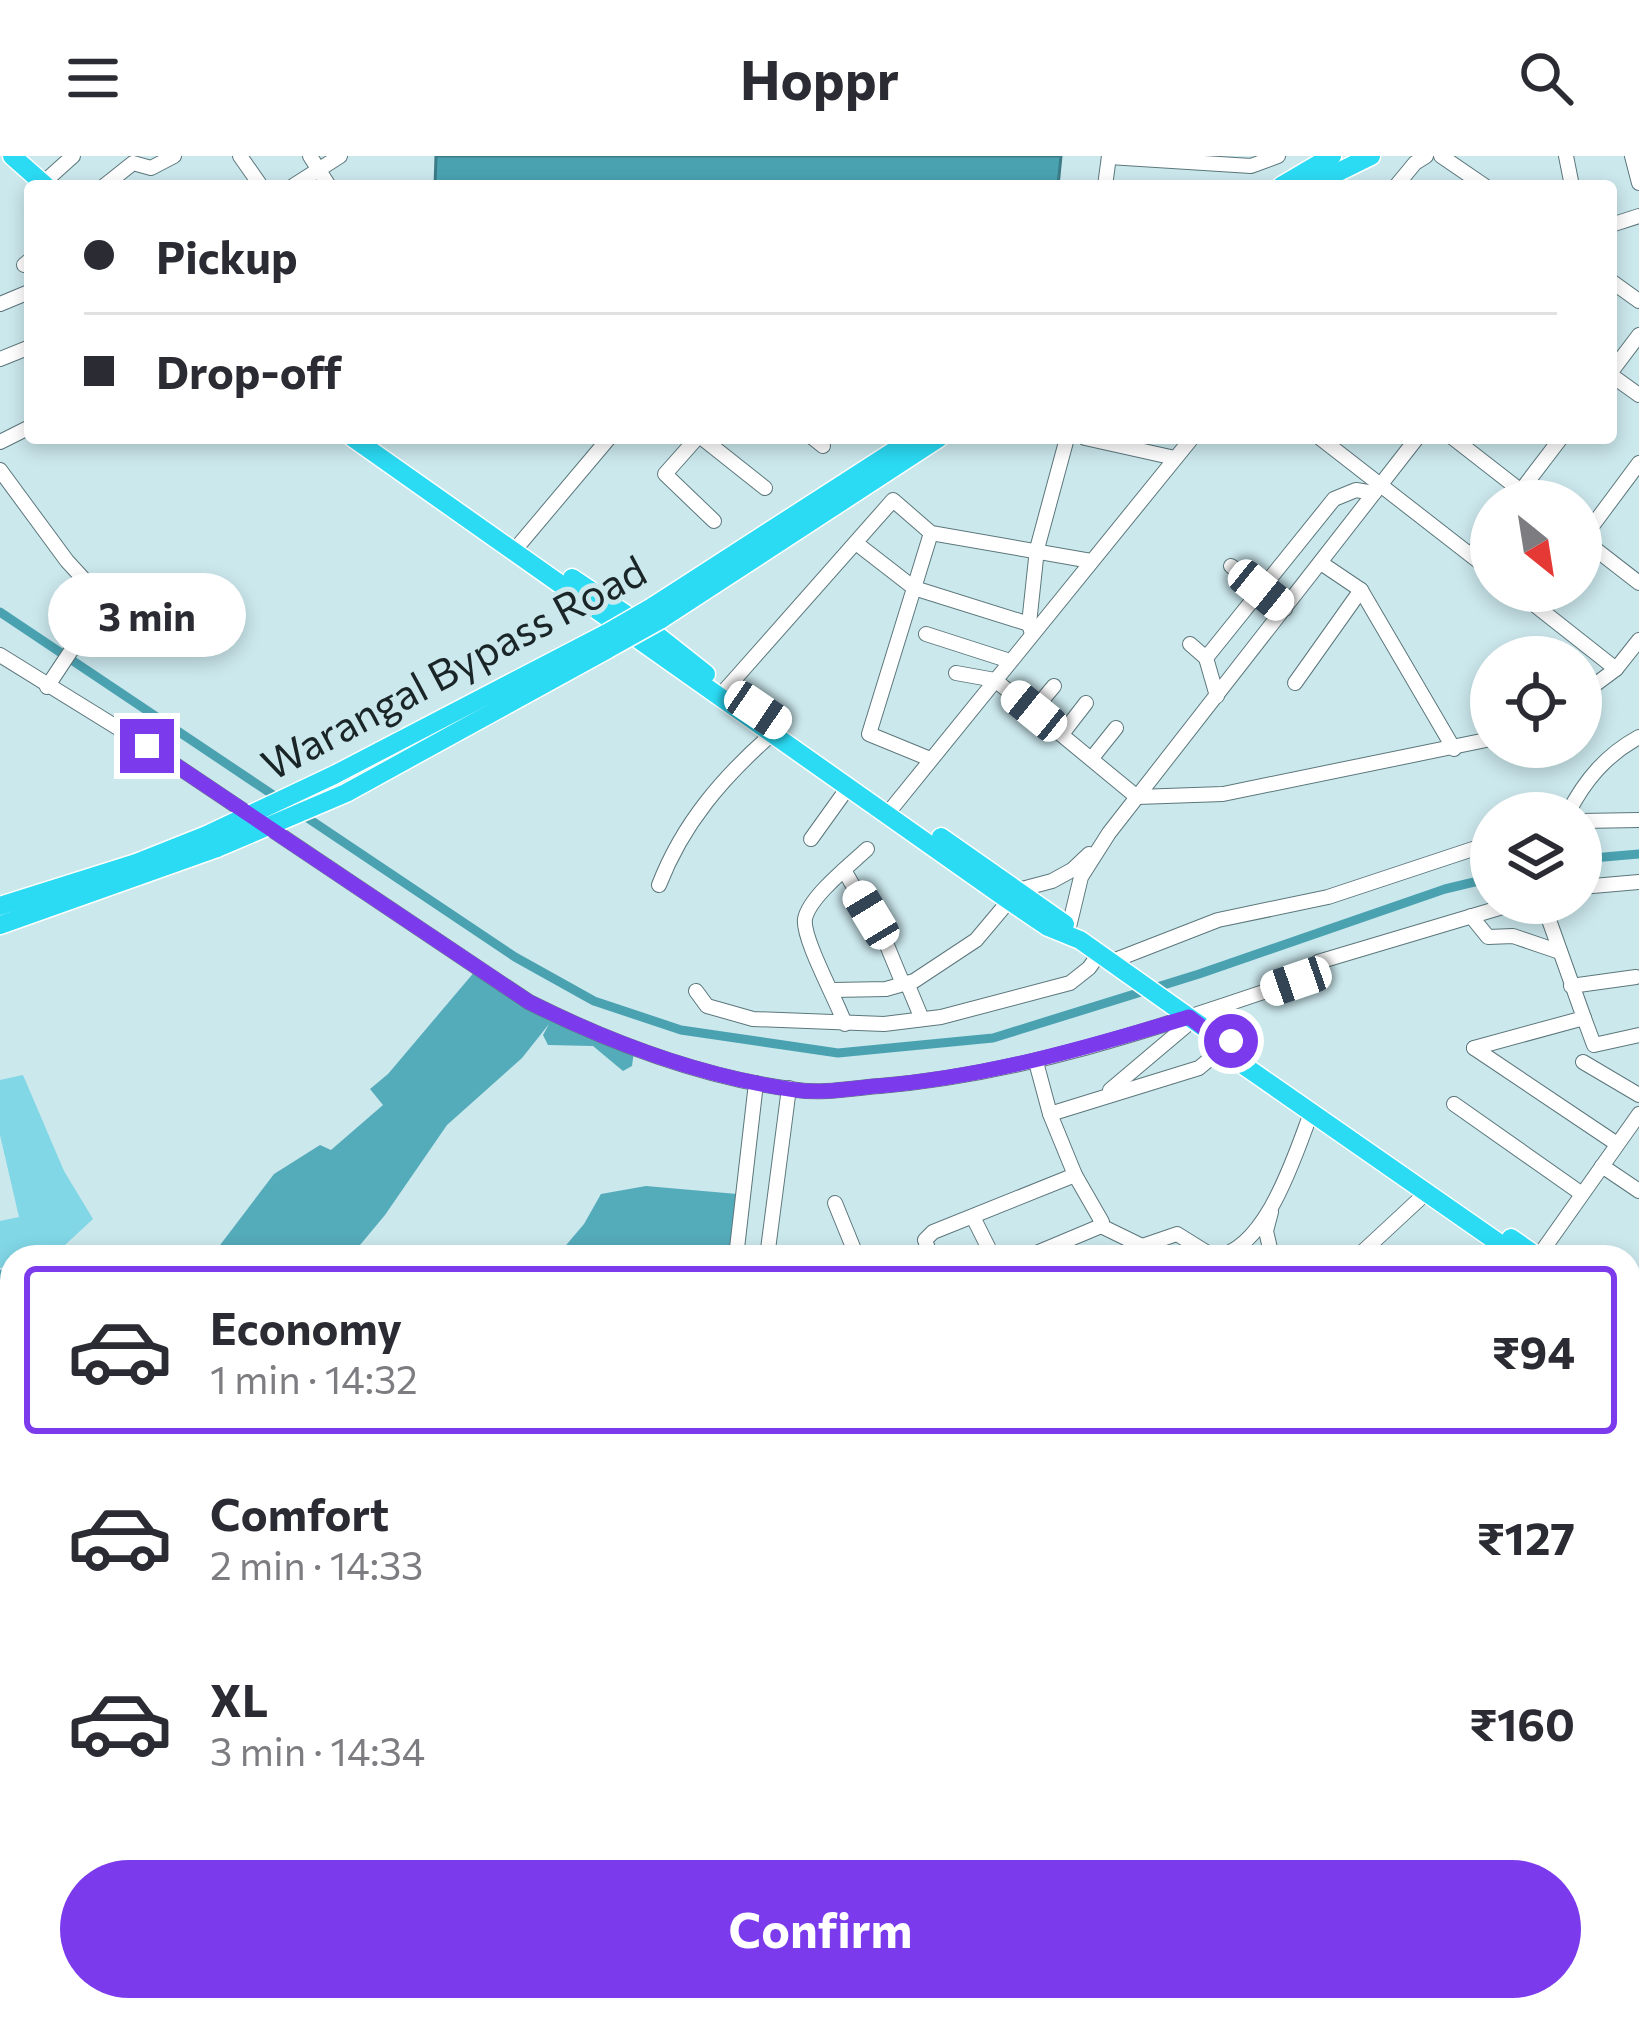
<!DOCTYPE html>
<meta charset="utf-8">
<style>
:root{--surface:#fff;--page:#f7f7f7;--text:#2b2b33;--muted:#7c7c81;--line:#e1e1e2;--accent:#7c3aed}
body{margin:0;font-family:Commissioner,sans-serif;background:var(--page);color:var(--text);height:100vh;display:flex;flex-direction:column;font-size:45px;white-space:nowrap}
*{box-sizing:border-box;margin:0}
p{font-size:39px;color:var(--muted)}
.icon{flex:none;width:66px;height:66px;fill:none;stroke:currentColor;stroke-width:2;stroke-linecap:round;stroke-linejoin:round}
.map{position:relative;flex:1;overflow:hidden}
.side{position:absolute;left:0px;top:1089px;width:1641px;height:777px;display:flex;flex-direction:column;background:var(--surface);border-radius:36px 36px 0 0;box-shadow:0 6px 18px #0003}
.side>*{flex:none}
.banner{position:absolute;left:24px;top:24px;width:1593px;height:264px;border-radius:12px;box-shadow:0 6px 18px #0003;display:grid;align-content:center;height:264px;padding:0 60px;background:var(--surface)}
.needle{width:78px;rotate:150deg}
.fabs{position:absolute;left:1470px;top:324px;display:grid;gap:24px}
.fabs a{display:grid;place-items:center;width:132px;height:132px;border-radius:50%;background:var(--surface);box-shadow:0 6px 18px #0003;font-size:60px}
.end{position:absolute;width:54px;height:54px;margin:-27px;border:15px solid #7c3aed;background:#fff;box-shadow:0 0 0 6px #fff}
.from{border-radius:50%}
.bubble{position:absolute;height:84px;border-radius:42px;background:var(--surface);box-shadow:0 6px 18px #0003;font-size:39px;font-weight:700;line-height:84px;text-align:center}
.car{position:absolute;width:36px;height:72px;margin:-36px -18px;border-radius:15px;box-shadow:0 0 9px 3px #0007;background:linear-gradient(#fff 24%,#345 0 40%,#fff 0 76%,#345 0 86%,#fff 0)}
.banner b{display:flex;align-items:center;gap:42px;height:114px;font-size:45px}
.banner b+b{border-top:3px solid var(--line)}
.banner i{width:30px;height:30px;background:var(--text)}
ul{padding:21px 0 0;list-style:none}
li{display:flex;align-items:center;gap:36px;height:168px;margin:0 24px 18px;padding:0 36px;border:6px solid transparent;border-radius:12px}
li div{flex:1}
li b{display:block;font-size:45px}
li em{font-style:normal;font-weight:700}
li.selected{border-color:var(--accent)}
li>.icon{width:108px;height:108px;stroke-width:1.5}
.primary-button{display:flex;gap:24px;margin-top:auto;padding:24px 60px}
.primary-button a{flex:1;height:138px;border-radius:72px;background:var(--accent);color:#fff;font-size:48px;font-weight:700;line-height:138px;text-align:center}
header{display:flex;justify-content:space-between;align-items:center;height:156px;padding:0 60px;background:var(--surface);font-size:54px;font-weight:700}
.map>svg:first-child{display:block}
.built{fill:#b6dbe2}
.green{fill:#81d7e6}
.forest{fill:#54abba}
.water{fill:#4aa2b1;stroke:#3c7c88;stroke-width:3}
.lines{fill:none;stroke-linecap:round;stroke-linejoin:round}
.canal{stroke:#4aa2b1;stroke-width:9}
.minor-casing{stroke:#5c777c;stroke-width:16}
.highway-casing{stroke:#fff;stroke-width:21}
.minor{stroke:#fff;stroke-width:14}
.highway{stroke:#2bdbf4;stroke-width:18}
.highway-bridge-casing{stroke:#fff;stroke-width:21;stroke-linecap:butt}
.highway-bridge{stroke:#2bdbf4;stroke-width:18}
.route{stroke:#7c3aed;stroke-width:15}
.labels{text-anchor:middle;stroke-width:10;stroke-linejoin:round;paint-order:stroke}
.street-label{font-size:42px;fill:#1a2527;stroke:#cbe8ed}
</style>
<header><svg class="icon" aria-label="menu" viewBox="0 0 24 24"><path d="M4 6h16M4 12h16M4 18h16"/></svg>Hoppr<svg class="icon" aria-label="search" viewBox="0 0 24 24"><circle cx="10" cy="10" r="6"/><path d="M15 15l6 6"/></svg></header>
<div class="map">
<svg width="1639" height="1865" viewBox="0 0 1639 1865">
<rect width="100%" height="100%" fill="#cbe8ed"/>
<path class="built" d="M763 1854H1421L1422 1865H744Z"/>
<g class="green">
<path d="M23 919 64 1015 93 1063 52 1101H12V1110L0 1112V1065L19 1061 0 979V924Z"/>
<path d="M155 1854H647L650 1865H159Z"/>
</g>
<g class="forest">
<path d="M476 814 552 865 634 895 632 910 623 915 593 890 548 889 543 879 549 868 522 902 447 969 385 1059 350 1101H211L274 1018 320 989 331 994 383 949 370 933 388 918Z"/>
<path d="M646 1030 737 1038 732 1101H556L584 1068 601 1038Z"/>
<path d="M12 1112V1126L3 1129 1 1142 12 1206V1419H0V1114Z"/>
</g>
<path class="water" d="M436 0H1061L1058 30H435Z"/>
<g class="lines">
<g class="canal">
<path d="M0 456 515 801 594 845 681 874 838 897 993 882 1199 818 1445 733 1491 722"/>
<path d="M1581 703 1639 698"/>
</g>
<defs>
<g id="minor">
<path d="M240 0 261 30"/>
<path d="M310 0 329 30"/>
<path d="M1441 0 1485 30"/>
<path d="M1566 0 1572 30"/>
<path d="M1632 0 1639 27"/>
<path d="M1109 1 1251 10 1278 0"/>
<path d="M43 27 73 0"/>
<path d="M104 30 133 7 151 12 174 0"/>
<path d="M293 30 340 0"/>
<path d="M1105 30 1109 0"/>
<path d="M1396 30 1415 7 1426 0"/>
<path d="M1611 69 1639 60"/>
<path d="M24 109 30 104"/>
<path d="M1611 125 1639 145"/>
<path d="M0 148 29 136"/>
<path d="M0 203 30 191"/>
<path d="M1611 216 1639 179"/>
<path d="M1611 219 1639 239"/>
<path d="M697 282 665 318 714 365"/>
<path d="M702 282 765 332"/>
<path d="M813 282 823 290"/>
<path d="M1085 282 1175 302"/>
<path d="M1320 282 1491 415"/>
<path d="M1453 282 1534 345"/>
<path d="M0 286 30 271"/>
<path d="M0 314 67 405 101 442 98 454 47 531"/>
<path d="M1513 345 1561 282"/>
<path d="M1581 382 1639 427"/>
<path d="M1581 385 1639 307"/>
<path d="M856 387 914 432 1029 468"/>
<path d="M513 396 609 282"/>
<path d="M1471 399 1491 373"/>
<path d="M1321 407 1361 434 1454 593"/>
<path d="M1231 410 1285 453"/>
<path d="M1517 435 1616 513"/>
<path d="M926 478 1010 505"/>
<path d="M1032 478 1029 468 1037 393 1067 282"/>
<path d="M1190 488 1206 502"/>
<path d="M0 499 147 590 529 846C613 888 703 922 797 934 824 938 853 932 880 930 1024 918 1160 871 1296 825L1318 806 1516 747"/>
<path d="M956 517 995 524 1137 641 1223 638 1491 583"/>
<path d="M1295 527 1361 434"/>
<path d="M726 533 893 344 931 377 1091 405"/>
<path d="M1581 539 1616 513 1639 484"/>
<path d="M1217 540 1206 502 1334 343 1356 334 1374 337"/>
<path d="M1033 555 1054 530"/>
<path d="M1062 578 1086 547"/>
<path d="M1092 602 1116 572"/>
<path d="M930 603 869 578 931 377"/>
<path d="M888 657 1192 282"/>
<path d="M1568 657C1585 624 1606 599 1639 581"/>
<path d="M1581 665 1639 664"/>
<path d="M811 683 849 630"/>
<path d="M844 714 886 787 903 828"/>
<path d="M659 729C683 667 723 621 773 577"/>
<path d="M1581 731 1639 726"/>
<path d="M1471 760 1488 781 1513 780 1560 796"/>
<path d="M1069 771 1081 721 1109 677 1417 282"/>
<path d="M1110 806 1218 764 1328 741 1491 687"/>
<path d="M907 827 922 863"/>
<path d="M1571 830 1636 821"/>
<path d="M833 834 886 833 914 825 976 784 1018 734 1052 725 1072 714 1089 698"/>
<path d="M696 835 707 850 753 863 884 868 941 861 1070 827 1089 812 1099 798"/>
<path d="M1584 862 1594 889 1639 879"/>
<path d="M845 868C837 845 802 782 805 763 809 741 851 708 867 693"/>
<path d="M1474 892 1584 862 1543 747"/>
<path d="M1474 892 1617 988"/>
<path d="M1036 906 1050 958"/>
<path d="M1583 906 1639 939"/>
<path d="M1110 934 1193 864"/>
<path d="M1454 948 1582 1038"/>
<path d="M1602 1010 1639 1035"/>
<path d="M835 1047 857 1101"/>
<path d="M1271 1056 1266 1075 1272 1101"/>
<path d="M974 1063 993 1101"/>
<path d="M1101 1070 1142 1090 1177 1078 1214 1101C1266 1095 1295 999 1311 957"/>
<path d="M736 1101 756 927"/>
<path d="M767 1101 789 932"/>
<path d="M931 1101 925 1084 933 1076 1075 1019"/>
<path d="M1027 1101 1101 1070 1102 1066 1075 1019 1050 958 1199 912 1231 885"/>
<path d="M1357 1101 1426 1037"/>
<path d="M1538 1101 1639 958"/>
<path d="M1629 1263 1634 1266 1629 1273"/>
<path d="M1629 1302 1639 1309"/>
<path d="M1629 1406 1639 1390"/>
<path d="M0 1501 12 1496"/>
<path d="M0 1521 12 1517"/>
<path d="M1629 1524 1639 1509"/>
<path d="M1629 1596 1634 1599"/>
<path d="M218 1854 221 1865"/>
<path d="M288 1854 291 1865"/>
<path d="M373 1854 381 1865"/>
<path d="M1433 1854 1434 1865"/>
<path d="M510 1865 528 1854"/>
<path d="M659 1865 660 1854"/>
</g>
<g id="highway">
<path d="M12 0 46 30"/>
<path d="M1281 30 1332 0"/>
<path d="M1310 30 1371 0"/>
<path d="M353 282 1008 744 1048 771 1080 784 1193 864 1210 876 1223 895 1519 1101"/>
<path d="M572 422 658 480 706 518"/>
<path d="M652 451 914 282"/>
<path d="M660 464 939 282"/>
<path d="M334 619 607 477"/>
<path d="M346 637 608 493"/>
<path d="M941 681 1065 768"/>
<path d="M0 750 136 707 209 678"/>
<path d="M0 769 217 692"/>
<path d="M1511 1082 1538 1101"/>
<path d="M1629 1175 1639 1182"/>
</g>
</defs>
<use href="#minor" class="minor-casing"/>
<use href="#highway" class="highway-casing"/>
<use href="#minor" class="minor"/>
<use href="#highway" class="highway"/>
<defs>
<g id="highway-bridge">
<path d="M607 477 652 451"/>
<path d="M608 493 660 464"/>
<path d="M209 678 334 619"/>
<path d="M217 692 346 637"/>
</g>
</defs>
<use href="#highway-bridge" class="highway-bridge-casing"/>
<use href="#highway-bridge" class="highway-bridge"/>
</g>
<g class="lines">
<path class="route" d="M147 590 529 846C613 888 703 921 796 934 822 938 852 932 878 930 986 921 1086 892 1189 861L1210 877 1223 895 1231 885"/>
</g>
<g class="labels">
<g class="street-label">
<text transform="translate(454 512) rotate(-28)" y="15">Warangal Bypass Road</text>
</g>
</g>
</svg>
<div class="fabs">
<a><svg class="needle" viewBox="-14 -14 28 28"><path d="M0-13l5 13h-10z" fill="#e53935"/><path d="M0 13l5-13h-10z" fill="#7c7c81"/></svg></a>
<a><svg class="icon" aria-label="locate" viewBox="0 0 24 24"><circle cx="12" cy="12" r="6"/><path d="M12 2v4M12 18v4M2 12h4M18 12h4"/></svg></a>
<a><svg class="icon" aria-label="layers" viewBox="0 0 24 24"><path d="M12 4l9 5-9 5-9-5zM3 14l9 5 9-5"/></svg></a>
</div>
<i class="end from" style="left:1231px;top:885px"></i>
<i class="end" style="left:147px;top:590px"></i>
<div class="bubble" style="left:48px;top:417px;width:198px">3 min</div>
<i class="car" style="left:1261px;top:434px;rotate:129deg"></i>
<i class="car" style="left:758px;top:554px;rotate:124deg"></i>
<i class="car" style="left:1034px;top:555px;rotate:309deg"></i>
<i class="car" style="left:871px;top:759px;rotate:329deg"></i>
<i class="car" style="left:1296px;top:825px;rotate:251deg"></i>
<div class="banner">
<b><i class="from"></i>Pickup</b>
<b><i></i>Drop-off</b>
</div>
<section class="side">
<ul>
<li class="selected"><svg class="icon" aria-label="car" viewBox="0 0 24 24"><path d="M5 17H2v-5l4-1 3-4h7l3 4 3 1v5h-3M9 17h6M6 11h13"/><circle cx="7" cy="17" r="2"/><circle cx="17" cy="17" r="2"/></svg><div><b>Economy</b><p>1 min · 14:32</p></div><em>₹94</em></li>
<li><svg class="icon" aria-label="car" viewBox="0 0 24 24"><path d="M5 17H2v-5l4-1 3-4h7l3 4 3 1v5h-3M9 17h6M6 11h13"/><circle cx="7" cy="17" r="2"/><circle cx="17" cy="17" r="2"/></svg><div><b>Comfort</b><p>2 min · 14:33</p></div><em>₹127</em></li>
<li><svg class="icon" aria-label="car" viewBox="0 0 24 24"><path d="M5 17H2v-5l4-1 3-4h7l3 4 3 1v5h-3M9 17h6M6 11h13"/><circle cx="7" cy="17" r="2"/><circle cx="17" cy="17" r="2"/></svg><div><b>XL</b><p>3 min · 14:34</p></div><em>₹160</em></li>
</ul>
<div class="primary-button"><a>Confirm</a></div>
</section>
</div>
